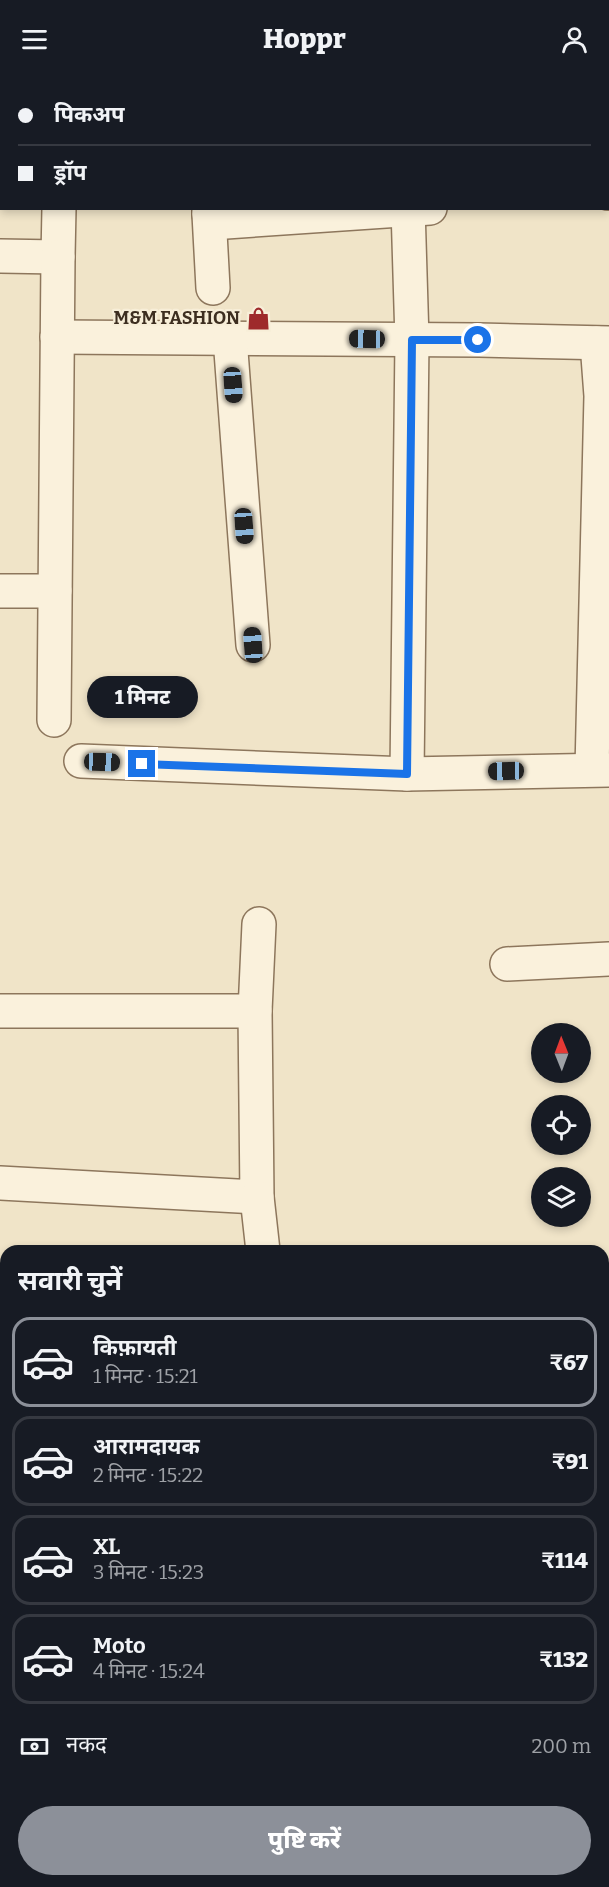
<!DOCTYPE html>
<html lang="hi">
<meta charset="utf-8">
<style>
:root{--surface:#171b24;--page:#242831;--text:#f1f3f6;--muted:#9ea1a6;--line:#363941;--accent:#8c9099}
body{margin:0;font-family:Bitter,"Noto Sans Devanagari",serif;background:var(--page);color:var(--text);height:100vh;display:flex;flex-direction:column;font-size:22px;white-space:nowrap}
*{box-sizing:border-box;margin:0}
p{font-size:20px;color:var(--muted)}
.icon{flex:none;width:33px;height:33px;fill:none;stroke:currentColor;stroke-width:2;stroke-linecap:round;stroke-linejoin:round}
.map{position:relative;flex:1;overflow:hidden}
.panel{position:absolute;left:0px;top:1167px;width:609px;height:642px;display:flex;flex-direction:column;background:var(--surface);border-radius:18px 18px 0 0;box-shadow:0 3px 9px #0003}
.panel>*{flex:none}
.guide{position:absolute;left:0px;top:0px;width:609px;height:132px;box-shadow:0 3px 9px #0003;display:grid;align-content:center;height:132px;padding:0 18px;background:var(--surface)}
.needle{width:39px;rotate:359deg}
.fabs{position:absolute;left:531px;top:945px;display:grid;gap:12px}
.fabs a{display:grid;place-items:center;width:60px;height:60px;border-radius:50%;background:var(--surface);box-shadow:0 3px 9px #0003;font-size:30px}
.end{position:absolute;width:27px;height:27px;margin:-14px;border:8px solid #1a73e8;background:#fff;box-shadow:0 0 0 3px #fff}
.from{border-radius:50%}
.bubble{position:absolute;height:42px;border-radius:21px;background:var(--surface);box-shadow:0 3px 9px #0003;font-size:20px;font-weight:800;line-height:42px;text-align:center}
.car{position:absolute;width:18px;height:36px;margin:-18px -9px;border-radius:8px;box-shadow:0 0 4px 2px #0007;background:linear-gradient(#222 24%,#8ab4d8 0 40%,#222 0 76%,#8ab4d8 0 86%,#222 0)}
.guide b{display:flex;align-items:center;gap:21px;height:57px;font-size:22px}
.guide b+b{border-top:2px solid var(--line)}
.guide i{width:15px;height:15px;background:var(--text)}
ul{padding:0;list-style:none}
li{display:flex;align-items:center;gap:18px;height:90px;margin:0 12px 9px;padding:0 6px;border:3px solid var(--line);border-radius:18px}
li div{flex:1}
li b{display:block;font-size:22px}
li em{font-style:normal;font-weight:800}
li.selected{border-color:var(--accent)}
li>.icon{width:54px;height:54px;stroke-width:1.5}
h2{padding:0 18px;font-size:27px;line-height:72px}
.pay{display:flex;align-items:center;gap:15px;height:66px;padding:0 18px;font-size:22px}
.pay p{margin-inline-start:auto}
.cta{display:flex;gap:12px;margin-top:auto;padding:12px 18px}
.cta a{flex:1;height:69px;border-radius:36px;background:var(--accent);color:#fff;font-size:24px;font-weight:800;line-height:69px;text-align:center}
header{display:flex;justify-content:space-between;align-items:center;height:78px;padding:0 18px;background:var(--surface);font-size:27px;font-weight:800}
.map>svg:first-child{display:block}
.lines{fill:none;stroke-linecap:round;stroke-linejoin:round}
.minor-casing{stroke:#8d765c;stroke-width:36}
.minor{stroke:#faf1dc;stroke-width:33}
.route{stroke:#1a73e8;stroke-width:8}
.labels{text-anchor:middle;stroke-width:4.5;stroke-linejoin:round;paint-order:stroke}
.poi-label{font-size:18px;font-weight:bold;fill:#3d2e20;stroke:#f7eed8;text-anchor:end}
</style>
<header><svg class="icon" aria-label="menu" viewBox="0 0 24 24"><path d="M4 6h16M4 12h16M4 18h16"/></svg>Hoppr<svg class="icon" aria-label="person" viewBox="0 0 24 24"><circle cx="12" cy="8" r="4"/><path d="M4 21q1-7 8-7t8 7"/></svg></header>
<div class="map">
<svg width="609" height="1809" viewBox="0 0 609 1809">
<rect width="100%" height="100%" fill="#f0e4c8"/>
<g class="lines">
<defs>
<g id="minor">
<path d="M401 0V2"/>
<path d="M0 1 6 2"/>
<path d="M211 2V0"/>
<path d="M608 115H609"/>
<path d="M209 130V136L226 144 430 130"/>
<path d="M209 136 213 210"/>
<path d="M0 178 58 179 59 130"/>
<path d="M57 259 479 262 609 265"/>
<path d="M230 260 253 567"/>
<path d="M0 513H55"/>
<path d="M54 642 58 179"/>
<path d="M81 683 407 696 609 692"/>
<path d="M592 691 601 318 597 265"/>
<path d="M407 696 412 262 408 130"/>
<path d="M507 886 609 881"/>
<path d="M0 933H255L257 1119 0 1105"/>
<path d="M255 933 259 846"/>
<path d="M257 1119 263 1173"/>
<path d="M603 1227 609 1228"/>
<path d="M0 1314H6"/>
<path d="M0 1414 6 1407"/>
<path d="M0 1679 6 1678"/>
<path d="M121 1803V1809"/>
<path d="M295 1803 296 1809"/>
<path d="M500 1803 501 1809"/>
</g>
</defs>
<use href="#minor" class="minor-casing"/>
<use href="#minor" class="minor"/>
</g>
<g class="lines">
<path class="route" d="M142 686 407 696 412 262H478"/>
</g>
<defs>
<symbol id="shop-bare" viewBox="-9 -9 18 18"><path d="M-5-2.5h2.3a2.7 3.5 0 0 1 5.4 0H5L5.5 6h-11ZM-1.5-2.5h3a1.5 2.3 0 0 0-3 0Z" fill="#9e2a2b" stroke="#f7eed8" stroke-width="2.5" paint-order="stroke"/></symbol>
</defs>
<g fill-rule="evenodd">
<use href="#shop-bare" x="242" y="224" width="33" height="33"/>
</g>
<g class="labels">
<g class="poi-label">
<text x="240" y="246">M&amp;M FASHION</text>
</g>
</g>
</svg>
<div class="fabs">
<a><svg class="needle" viewBox="-14 -14 28 28"><path d="M0-13l5 13h-10z" fill="#e53935"/><path d="M0 13l5-13h-10z" fill="#9ea1a6"/></svg></a>
<a><svg class="icon" aria-label="locate" viewBox="0 0 24 24"><circle cx="12" cy="12" r="6"/><path d="M12 2v4M12 18v4M2 12h4M18 12h4"/></svg></a>
<a><svg class="icon" aria-label="layers" viewBox="0 0 24 24"><path d="M12 4l9 5-9 5-9-5zM3 14l9 5 9-5"/></svg></a>
</div>
<i class="end from" style="left:478px;top:262px"></i>
<i class="end" style="left:142px;top:686px"></i>
<div class="bubble" style="left:87px;top:598px;width:111px">1 मिनट</div>
<i class="car" style="left:367px;top:261px;rotate:271deg"></i>
<i class="car" style="left:233px;top:307px;rotate:176deg"></i>
<i class="car" style="left:244px;top:448px;rotate:176deg"></i>
<i class="car" style="left:253px;top:567px;rotate:356deg"></i>
<i class="car" style="left:102px;top:684px;rotate:92deg"></i>
<i class="car" style="left:506px;top:693px;rotate:269deg"></i>
<div class="guide">
<b><i class="from"></i>पिकअप</b>
<b><i></i>ड्रॉप</b>
</div>
<section class="panel">
<h2>सवारी चुनें</h2>
<ul>
<li class="selected"><svg class="icon" aria-label="car" viewBox="0 0 24 24"><path d="M5 17H2v-5l4-1 3-4h7l3 4 3 1v5h-3M9 17h6M6 11h13"/><circle cx="7" cy="17" r="2"/><circle cx="17" cy="17" r="2"/></svg><div><b>किफ़ायती</b><p>1 मिनट · 15:21</p></div><em>₹67</em></li>
<li><svg class="icon" aria-label="car" viewBox="0 0 24 24"><path d="M5 17H2v-5l4-1 3-4h7l3 4 3 1v5h-3M9 17h6M6 11h13"/><circle cx="7" cy="17" r="2"/><circle cx="17" cy="17" r="2"/></svg><div><b>आरामदायक</b><p>2 मिनट · 15:22</p></div><em>₹91</em></li>
<li><svg class="icon" aria-label="car" viewBox="0 0 24 24"><path d="M5 17H2v-5l4-1 3-4h7l3 4 3 1v5h-3M9 17h6M6 11h13"/><circle cx="7" cy="17" r="2"/><circle cx="17" cy="17" r="2"/></svg><div><b>XL</b><p>3 मिनट · 15:23</p></div><em>₹114</em></li>
<li><svg class="icon" aria-label="car" viewBox="0 0 24 24"><path d="M5 17H2v-5l4-1 3-4h7l3 4 3 1v5h-3M9 17h6M6 11h13"/><circle cx="7" cy="17" r="2"/><circle cx="17" cy="17" r="2"/></svg><div><b>Moto</b><p>4 मिनट · 15:24</p></div><em>₹132</em></li>
</ul>
<div class="pay"><svg class="icon" aria-label="cash" viewBox="0 0 24 24"><path d="M3 7h18v10H3z"/><circle cx="12" cy="12" r="2"/></svg>नकद<p>200 m</p></div>
<div class="cta"><a>पुष्टि करें</a></div>
</section>
</div>
